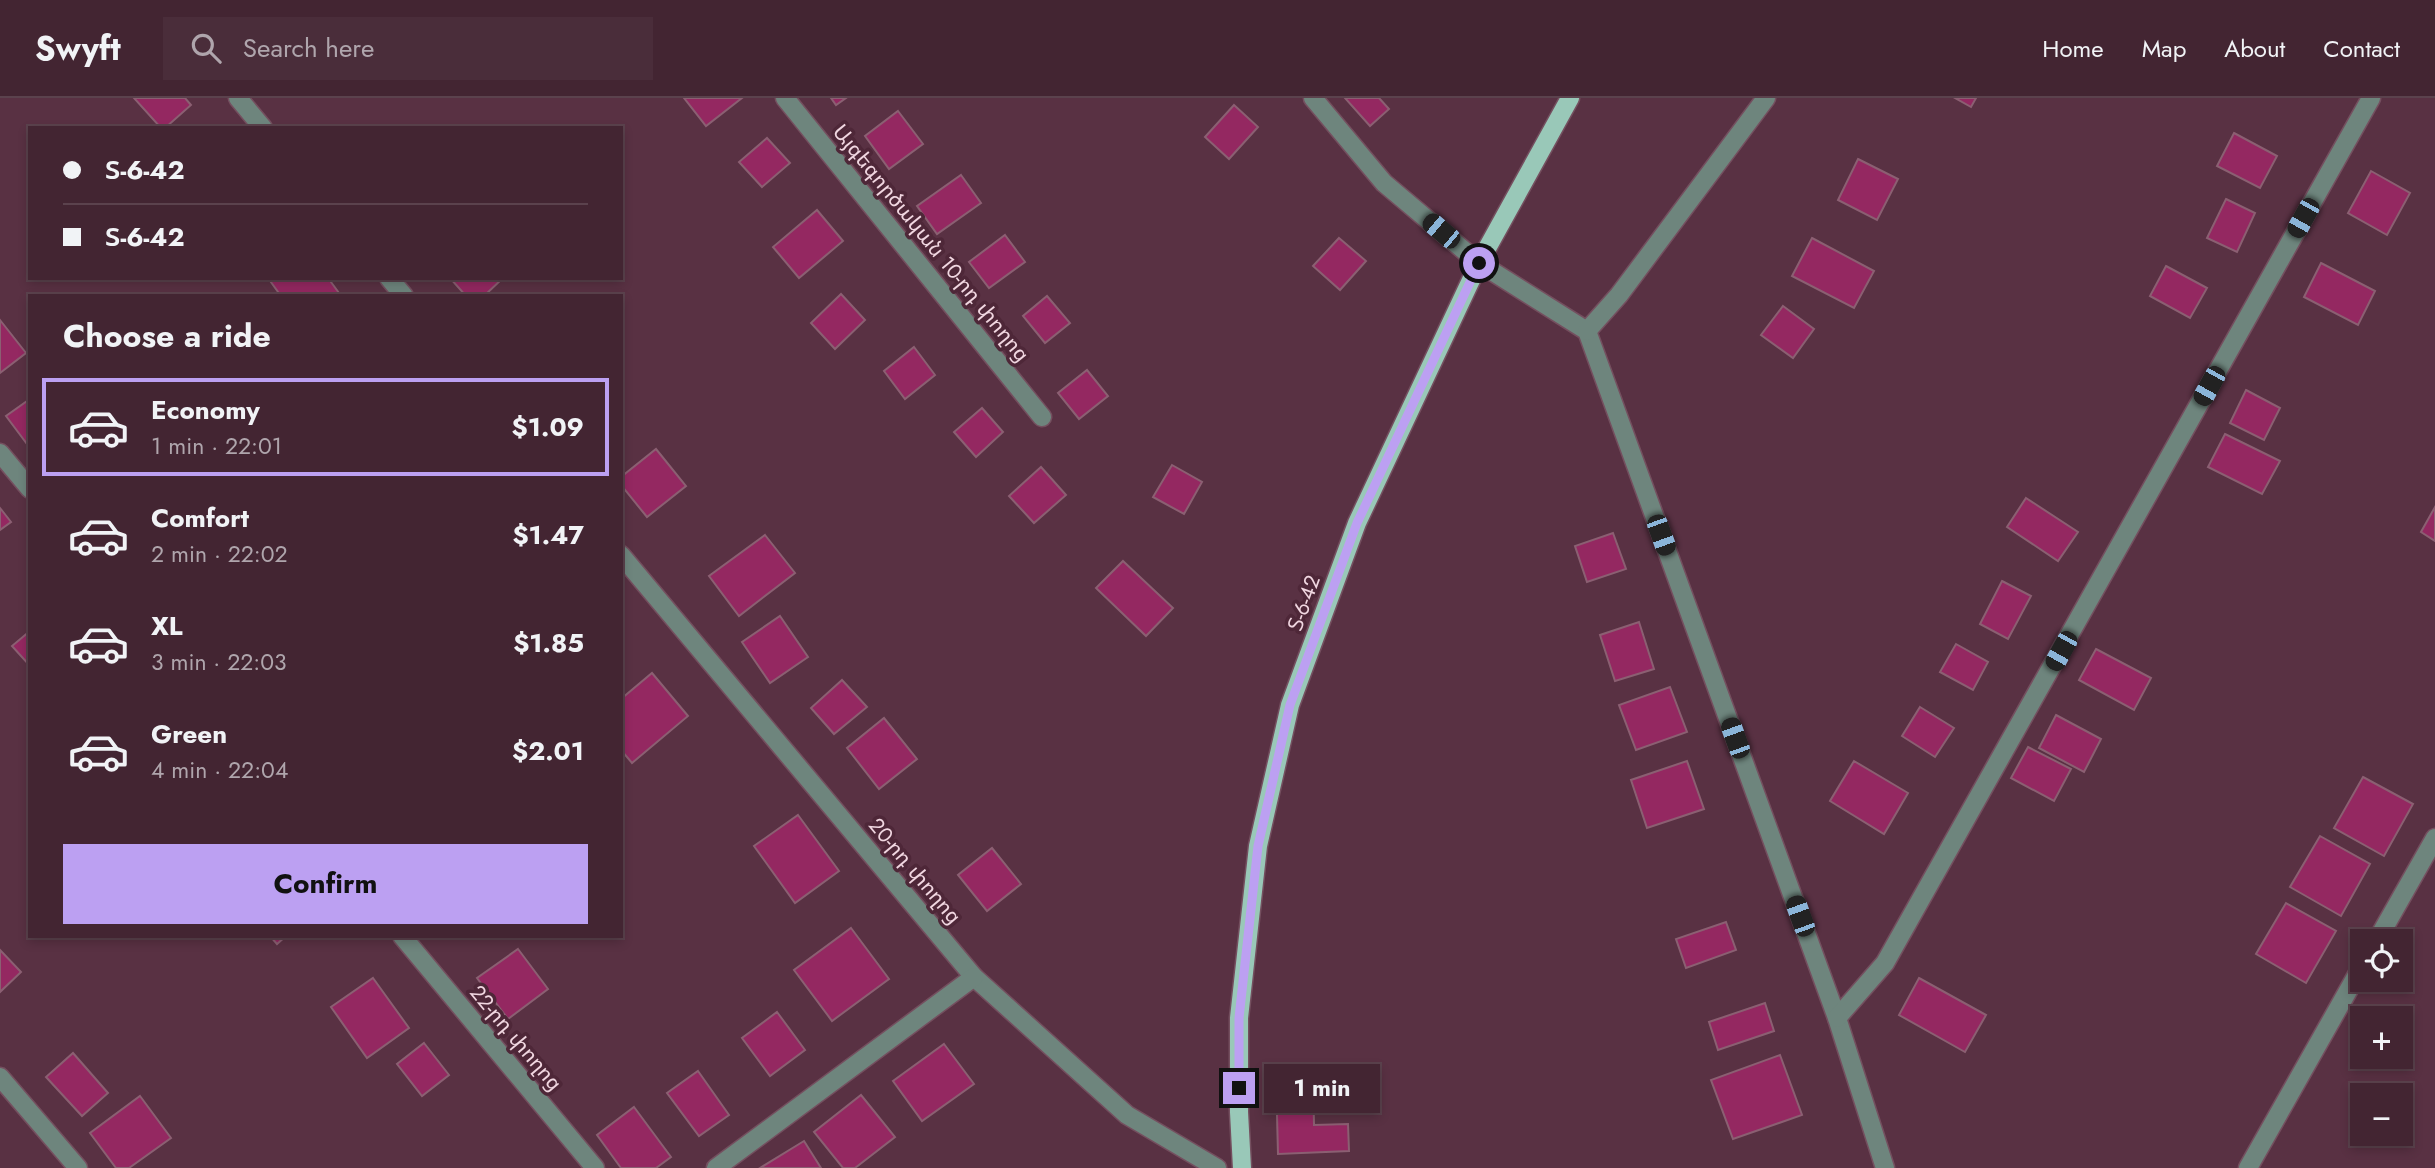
<!DOCTYPE html>
<meta charset="utf-8">
<style>
:root{--surface:#432532;--page:#4a2d3a;--text:#f1f3f6;--muted:#afa5ac;--line:#5b424d;--accent:#bca0f2}
body{margin:0;font-family:Jost,"Noto Sans Armenian",sans-serif;background:var(--page);color:var(--text);height:100vh;display:flex;flex-direction:column;font-size:26px;white-space:nowrap}
*{box-sizing:border-box;margin:0}
p{font-size:23px;color:var(--muted)}
.icon{flex:none;width:38px;height:38px;fill:none;stroke:currentColor;stroke-width:2;stroke-linecap:round;stroke-linejoin:round}
.map{position:relative;flex:1;overflow:hidden}
.details{position:absolute;left:28px;top:196px;width:595px;height:644px;display:flex;flex-direction:column;background:var(--surface);border-radius:0px;box-shadow:0 4px 10px #0003,0 0 0 2px var(--line)}
.details>*{flex:none}
.hud{position:absolute;left:28px;top:28px;width:595px;height:154px;border-radius:0px;box-shadow:0 4px 10px #0003,0 0 0 2px var(--line);display:grid;align-content:center;height:154px;padding:0 35px;background:var(--surface)}
.buttons{position:absolute;left:2350px;top:831px;display:grid;gap:14px}
.buttons a{display:grid;place-items:center;width:63px;height:63px;border-radius:0px;background:var(--surface);box-shadow:0 4px 10px #0003,0 0 0 2px var(--line);font-size:35px}
.end{position:absolute;width:32px;height:32px;margin:-16px;border:9px solid #bca0f2;background:#111;box-shadow:0 0 0 4px #111}
.from{border-radius:50%}
.bubble{position:absolute;height:49px;border-radius:0px;background:var(--surface);box-shadow:0 4px 10px #0003,0 0 0 2px var(--line);font-size:23px;font-weight:700;line-height:49px;text-align:center}
.car{position:absolute;width:21px;height:42px;margin:-21px -10px;border-radius:9px;box-shadow:0 0 5px 2px #0007;background:linear-gradient(#222 24%,#8ab4d8 0 40%,#222 0 76%,#8ab4d8 0 86%,#222 0)}
.hud b{display:flex;align-items:center;gap:24px;height:66px;font-size:26px}
.hud b+b{border-top:2px solid var(--line)}
.hud i{width:18px;height:18px;background:var(--text)}
ul{padding:0;list-style:none}
li{display:flex;align-items:center;gap:21px;height:98px;margin:0 14px 10px;padding:0 21px;border:4px solid transparent;border-radius:0px}
li div{flex:1}
li b{display:block;font-size:26px}
li em{font-style:normal;font-weight:700}
li.on{border-color:var(--accent)}
li>.icon{width:63px;height:63px;stroke-width:1.5}
h2{padding:0 35px;font-size:32px;line-height:84px}
.cta{display:flex;gap:14px;margin-top:auto;padding:14px 35px}
.cta a{flex:1;height:80px;border-radius:0px;background:var(--accent);color:#111;font-size:28px;font-weight:700;line-height:80px;text-align:center}
header{display:flex;align-items:center;gap:42px;box-sizing:border-box;height:98px;padding:0 35px;background:var(--surface);border-bottom:2px solid var(--line)}
header strong{font-size:33px}
nav{display:flex;gap:38px;margin-inline-start:auto;font-size:24px}
.search{width:490px;height:63px;background:var(--page);display:flex;align-items:center;gap:18px;box-sizing:border-box;padding:0 24px;border-radius:0px;color:var(--muted);font-size:26px}
.map>svg:first-child{display:block}
.building{fill:#942861;stroke:#8b5f72;stroke-width:2}
.lines{fill:none;stroke-linecap:round;stroke-linejoin:round}
.minor-casing{stroke:#744f5f;stroke-width:21}
.major-casing{stroke:#744f5f;stroke-width:21}
.minor{stroke:#6e857d;stroke-width:18}
.major{stroke:#99c8b8;stroke-width:18}
.route{stroke:#bca0f2;stroke-width:9}
.labels{text-anchor:middle;stroke-width:7;stroke-linejoin:round;paint-order:stroke}
.street-label{font-size:21px;fill:#f1d7e1;stroke:#4e2738}
</style>
<header>
<strong>Swyft</strong>
<div class="search"><svg class="icon" aria-label="search" viewBox="0 0 24 24"><circle cx="10" cy="10" r="6"/><path d="M15 15l6 6"/></svg>Search here</div>
<nav><a>Home</a><a>Map</a><a>About</a><a>Contact</a></nav>
</header>
<div class="map">
<svg width="2435" height="1070" viewBox="0 0 2435 1070">
<rect width="100%" height="100%" fill="#593143"/>
<g class="building">
<path d="M134 0H185L191 7 165 30H161Z"/>
<path d="M684 0H742L706 28Z"/>
<path d="M831 0H846L836 7Z"/>
<path d="M1345 0H1379L1389 11 1370 28Z"/>
<path d="M1955 0H1976L1971 9Z"/>
<path d="M1234 7 1258 29 1229 61 1205 39Z"/>
<path d="M898 13 923 46 889 71 865 38Z"/>
<path d="M2234 35 2277 58 2260 90 2217 68Z"/>
<path d="M767 40 790 65 762 89 739 64Z"/>
<path d="M1858 61 1898 81 1877 122 1838 102Z"/>
<path d="M2371 73 2410 95 2387 137 2348 115Z"/>
<path d="M961 77 981 105 937 136 917 108Z"/>
<path d="M2226 101 2255 115 2237 154 2207 140Z"/>
<path d="M817 112 843 143 799 180 773 149Z"/>
<path d="M1005 137 1025 164 989 190 969 164Z"/>
<path d="M1339 140 1366 163 1340 192 1313 168Z"/>
<path d="M1812 140 1874 173 1854 210 1792 178Z"/>
<path d="M2321 165 2375 193 2358 227 2304 199Z"/>
<path d="M2166 168 2207 190 2190 220 2150 198Z"/>
<path d="M268 180H328L339 195 335 198H281Z"/>
<path d="M450 180H503L484 198H466Z"/>
<path d="M841 196 865 222 835 251 811 225Z"/>
<path d="M1047 198 1070 225 1045 245 1023 218Z"/>
<path d="M1783 208 1814 231 1793 260 1761 237Z"/>
<path d="M0 222 26 255 0 275Z"/>
<path d="M914 249 935 277 905 301 884 273Z"/>
<path d="M1087 272 1108 298 1079 321 1058 295Z"/>
<path d="M2246 292 2280 310 2264 342 2230 325Z"/>
<path d="M30 301V350L6 318Z"/>
<path d="M982 310 1003 334 976 359 954 334Z"/>
<path d="M2225 336 2280 363 2262 396 2208 369Z"/>
<path d="M656 351 686 388 647 419 621 387V379Z"/>
<path d="M1172 367 1202 384 1184 416 1153 399Z"/>
<path d="M1041 369 1066 397 1034 425 1009 398Z"/>
<path d="M2026 400 2078 434 2058 463 2007 429Z"/>
<path d="M2435 409V443L2421 434Z"/>
<path d="M0 410 11 424 0 432Z"/>
<path d="M1613 435 1626 471 1587 484 1575 448Z"/>
<path d="M765 437 795 475 739 518 709 478Z"/>
<path d="M1123 463 1173 510 1146 538 1096 490Z"/>
<path d="M2002 483 2031 498 2008 541 1980 526Z"/>
<path d="M780 518 808 559 770 585 742 544Z"/>
<path d="M1639 524 1654 571 1615 583 1600 537Z"/>
<path d="M30 533V568L12 548Z"/>
<path d="M1956 546 1988 564 1973 592 1940 574Z"/>
<path d="M2096 551 2151 580 2134 612 2079 582Z"/>
<path d="M652 575 688 618 632 665 621 652V601Z"/>
<path d="M842 582 867 609 834 636 811 610Z"/>
<path d="M1670 589 1687 634 1636 652 1619 607Z"/>
<path d="M1920 609 1954 630 1935 659 1902 638Z"/>
<path d="M2056 617 2101 641 2084 674 2039 650Z"/>
<path d="M884 620 917 661 879 691 847 650Z"/>
<path d="M2028 649 2071 671 2054 703 2011 680Z"/>
<path d="M1687 663 1704 711 1647 730 1631 682Z"/>
<path d="M1854 663 1908 695 1884 736 1830 703Z"/>
<path d="M2363 679 2413 706 2384 758 2334 730Z"/>
<path d="M798 717 839 773 795 805 754 748Z"/>
<path d="M2320 738 2370 766 2341 818 2290 789Z"/>
<path d="M992 750 1021 786 987 813 958 777Z"/>
<path d="M2286 805 2336 833 2306 885 2256 856Z"/>
<path d="M1726 824 1736 852 1686 870 1676 841Z"/>
<path d="M851 830 889 881 832 923 794 872Z"/>
<path d="M270 838H286L277 846Z"/>
<path d="M518 851 548 891 508 921 477 880Z"/>
<path d="M0 852 21 874 0 894Z"/>
<path d="M373 880 409 930 367 960 331 909Z"/>
<path d="M1919 880 1986 917 1965 954 1899 917Z"/>
<path d="M1765 905 1774 933 1718 952 1709 924Z"/>
<path d="M777 914 805 952 770 978 742 940Z"/>
<path d="M424 945 449 977 422 998 397 966Z"/>
<path d="M944 946 974 986 922 1023 893 983Z"/>
<path d="M73 955 108 995 82 1018 46 979Z"/>
<path d="M1780 957 1802 1017 1733 1041 1711 982Z"/>
<path d="M698 973 729 1017 699 1038 667 995Z"/>
<path d="M1313 976 1314 1027 1348 1026 1349 1053 1278 1056 1276 978Z"/>
<path d="M861 997 895 1039 855 1070H843L814 1034Z"/>
<path d="M140 998 171 1040 129 1070H116L90 1035Z"/>
<path d="M634 1009 671 1059 656 1070H621L597 1037Z"/>
<path d="M804 1043 821 1070H760Z"/>
</g>
<g class="lines">
<defs>
<g id="minor">
<path d="M238 0 263 30"/>
<path d="M785 0 1042 319"/>
<path d="M1313 0 1384 85 1479 165 1587 233 1837 920 1885 1070"/>
<path d="M389 180 404 198"/>
<path d="M1587 233 1619 197 1766 0"/>
<path d="M0 355 30 391"/>
<path d="M621 457 974 879 1127 1017 1217 1070"/>
<path d="M402 838 595 1070"/>
<path d="M2376 844 2435 740"/>
<path d="M1837 920 1885 865 2371 0"/>
<path d="M0 979 78 1070"/>
<path d="M716 1070 974 879"/>
<path d="M2248 1070 2362 868"/>
</g>
<path id="major" d="M1242 1070 1239 1014V920L1258 748 1290 607 1357 425 1479 165 1570 0"/>
</defs>
<use href="#minor" class="minor-casing"/>
<use href="#major" class="major-casing"/>
<use href="#minor" class="minor"/>
<use href="#major" class="major"/>
</g>
<g class="lines">
<path class="route" d="M1239 990V920L1258 748 1290 607 1357 425 1479 165"/>
</g>
<g class="labels">
<g class="street-label">
<text transform="translate(931 145) rotate(51)" y="7">Այգեգործական 10-րդ փողոց</text>
<text transform="translate(1304 505) rotate(-70)" y="7">Տ-6-42</text>
<text transform="translate(915 773) rotate(50)" y="7">20-րդ փողոց</text>
<text transform="translate(516 940) rotate(50)" y="7">22-րդ փողոց</text>
</g>
</g>
</svg>
<div class="buttons">
<a><svg class="icon" aria-label="locate" viewBox="0 0 24 24"><circle cx="12" cy="12" r="6"/><path d="M12 2v4M12 18v4M2 12h4M18 12h4"/></svg></a>
<a>+</a>
<a>−</a>
</div>
<i class="end from" style="left:1479px;top:165px"></i>
<i class="end" style="left:1239px;top:990px"></i>
<div class="bubble" style="left:1264px;top:966px;width:116px">1 min</div>
<i class="car" style="left:2303px;top:120px;rotate:209deg"></i>
<i class="car" style="left:1441px;top:133px;rotate:310deg"></i>
<i class="car" style="left:2209px;top:288px;rotate:209deg"></i>
<i class="car" style="left:1661px;top:437px;rotate:160deg"></i>
<i class="car" style="left:2061px;top:553px;rotate:209deg"></i>
<i class="car" style="left:1735px;top:640px;rotate:340deg"></i>
<i class="car" style="left:1800px;top:818px;rotate:340deg"></i>
<div class="hud">
<b><i class="from"></i>Տ-6-42</b>
<b><i></i>Տ-6-42</b>
</div>
<section class="details">
<h2>Choose a ride</h2>
<ul>
<li class="on"><svg class="icon" aria-label="car" viewBox="0 0 24 24"><path d="M5 17H2v-5l4-1 3-4h7l3 4 3 1v5h-3M9 17h6M6 11h13"/><circle cx="7" cy="17" r="2"/><circle cx="17" cy="17" r="2"/></svg><div><b>Economy</b><p>1 min · 22:01</p></div><em>$1.09</em></li>
<li><svg class="icon" aria-label="car" viewBox="0 0 24 24"><path d="M5 17H2v-5l4-1 3-4h7l3 4 3 1v5h-3M9 17h6M6 11h13"/><circle cx="7" cy="17" r="2"/><circle cx="17" cy="17" r="2"/></svg><div><b>Comfort</b><p>2 min · 22:02</p></div><em>$1.47</em></li>
<li><svg class="icon" aria-label="car" viewBox="0 0 24 24"><path d="M5 17H2v-5l4-1 3-4h7l3 4 3 1v5h-3M9 17h6M6 11h13"/><circle cx="7" cy="17" r="2"/><circle cx="17" cy="17" r="2"/></svg><div><b>XL</b><p>3 min · 22:03</p></div><em>$1.85</em></li>
<li><svg class="icon" aria-label="car" viewBox="0 0 24 24"><path d="M5 17H2v-5l4-1 3-4h7l3 4 3 1v5h-3M9 17h6M6 11h13"/><circle cx="7" cy="17" r="2"/><circle cx="17" cy="17" r="2"/></svg><div><b>Green</b><p>4 min · 22:04</p></div><em>$2.01</em></li>
</ul>
<div class="cta"><a>Confirm</a></div>
</section>
</div>
